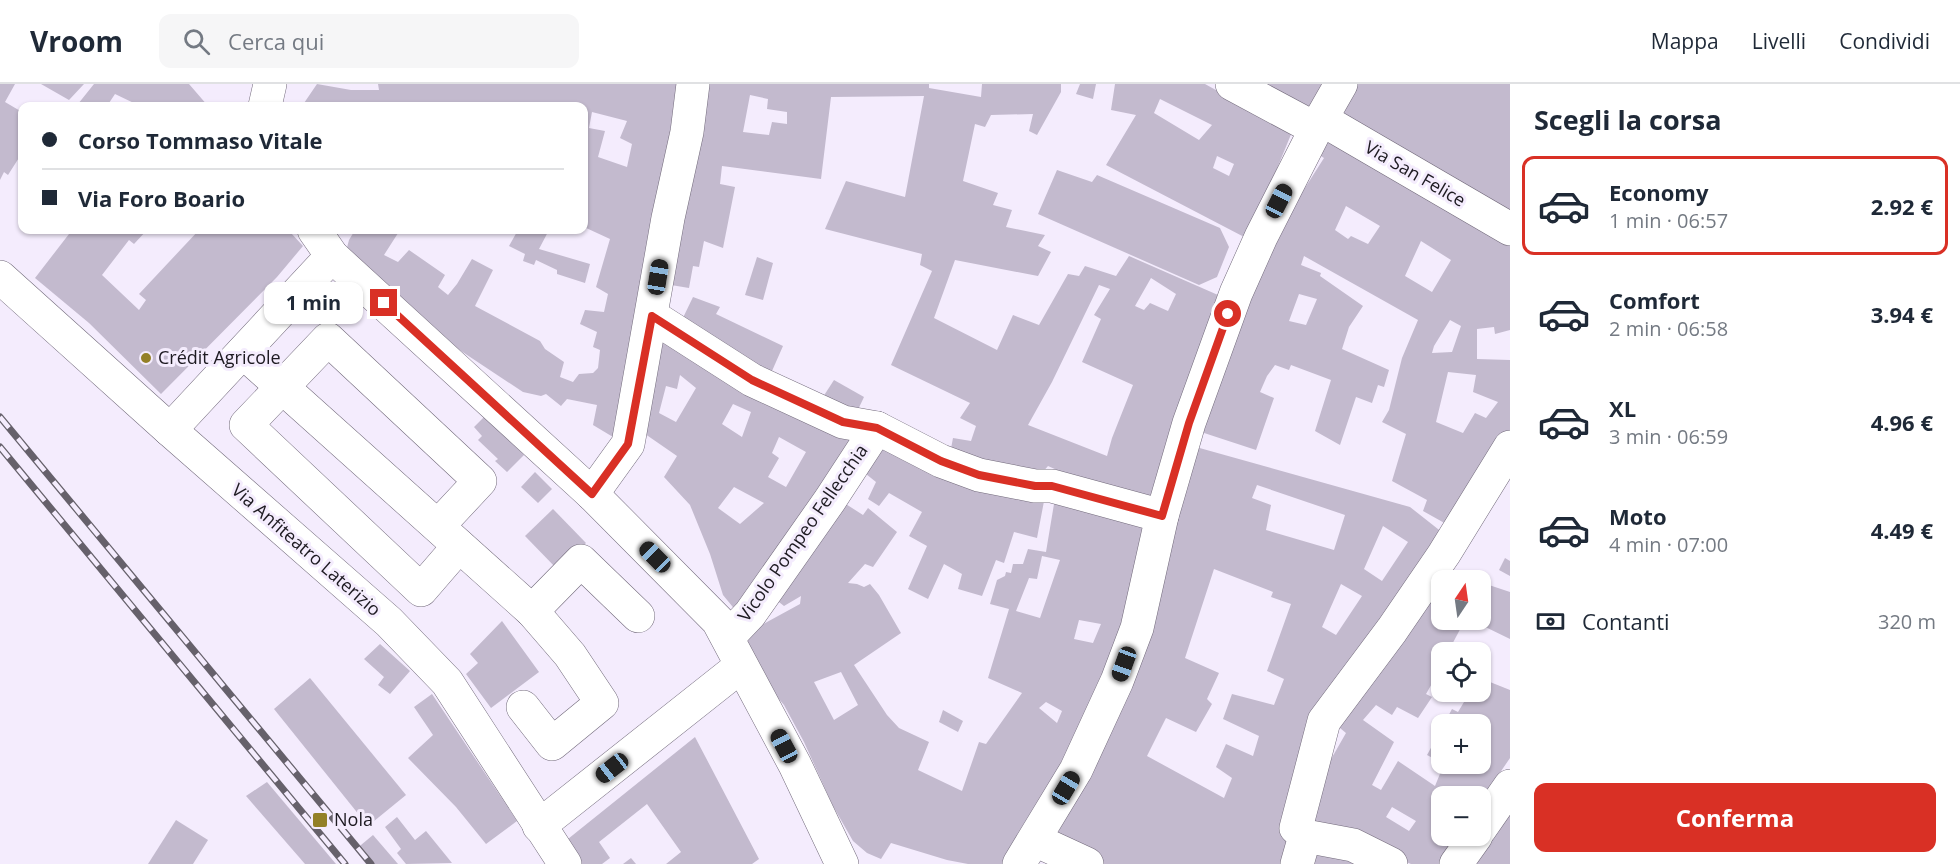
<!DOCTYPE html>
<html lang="it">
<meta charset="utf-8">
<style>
:root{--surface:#fff;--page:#f6f6f7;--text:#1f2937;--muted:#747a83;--line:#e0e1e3;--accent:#d93025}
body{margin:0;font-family:"Open Sans",sans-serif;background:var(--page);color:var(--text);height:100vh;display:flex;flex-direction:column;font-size:22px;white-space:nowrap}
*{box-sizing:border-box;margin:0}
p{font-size:20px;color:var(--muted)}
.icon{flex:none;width:33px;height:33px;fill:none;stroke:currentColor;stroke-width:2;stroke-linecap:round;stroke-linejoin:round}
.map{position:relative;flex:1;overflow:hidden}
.drawer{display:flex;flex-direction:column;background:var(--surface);width:450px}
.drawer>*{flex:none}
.banner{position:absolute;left:18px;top:18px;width:570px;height:132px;border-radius:12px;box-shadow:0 2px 4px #0004;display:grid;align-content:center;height:132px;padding:0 24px;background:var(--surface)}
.needle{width:39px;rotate:13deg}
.tools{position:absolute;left:1431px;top:486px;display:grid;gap:12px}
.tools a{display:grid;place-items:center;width:60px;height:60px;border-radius:12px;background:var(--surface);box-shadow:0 2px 4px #0004;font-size:30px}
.end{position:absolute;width:27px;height:27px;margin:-14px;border:8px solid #d93025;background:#fff;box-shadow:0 0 0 3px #fff}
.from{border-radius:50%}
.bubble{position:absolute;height:42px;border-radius:12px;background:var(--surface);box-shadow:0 2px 4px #0004;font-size:20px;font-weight:700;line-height:42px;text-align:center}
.car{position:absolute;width:18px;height:36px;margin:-18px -9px;border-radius:8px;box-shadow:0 0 4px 2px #0007;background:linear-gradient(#222 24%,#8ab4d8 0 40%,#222 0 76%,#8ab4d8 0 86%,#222 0)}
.banner b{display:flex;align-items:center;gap:21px;height:57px;font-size:22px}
.banner b+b{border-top:2px solid var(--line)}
.banner i{width:15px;height:15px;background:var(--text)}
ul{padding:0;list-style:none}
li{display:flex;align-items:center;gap:18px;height:99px;margin:0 12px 9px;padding:0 12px;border:3px solid transparent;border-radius:12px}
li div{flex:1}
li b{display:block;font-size:22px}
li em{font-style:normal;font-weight:700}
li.on{border-color:var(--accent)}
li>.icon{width:54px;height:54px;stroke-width:1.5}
h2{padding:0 24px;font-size:27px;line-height:72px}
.pay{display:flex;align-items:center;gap:15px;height:66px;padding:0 24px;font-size:22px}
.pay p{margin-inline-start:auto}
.button{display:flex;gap:12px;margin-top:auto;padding:12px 24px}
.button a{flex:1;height:69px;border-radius:12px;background:var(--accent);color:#fff;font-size:24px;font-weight:700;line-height:69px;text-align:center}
header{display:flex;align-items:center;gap:36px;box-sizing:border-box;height:84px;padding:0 30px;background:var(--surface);border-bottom:2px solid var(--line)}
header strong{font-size:28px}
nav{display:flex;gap:33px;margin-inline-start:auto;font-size:21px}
.search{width:420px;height:54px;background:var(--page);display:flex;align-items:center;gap:15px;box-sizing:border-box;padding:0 21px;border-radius:12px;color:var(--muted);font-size:22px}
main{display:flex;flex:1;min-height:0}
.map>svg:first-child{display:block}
.building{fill:#c3bace;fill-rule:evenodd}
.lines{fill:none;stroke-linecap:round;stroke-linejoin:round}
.minor-casing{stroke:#726a7b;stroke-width:34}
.minor{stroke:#fff;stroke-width:33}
.rail-casing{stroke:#66616b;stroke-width:7}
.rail{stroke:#f4ecfd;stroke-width:4.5;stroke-dasharray:14;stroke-linecap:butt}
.route{stroke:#d93025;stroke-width:8}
.poi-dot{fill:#938027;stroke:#f4ecfd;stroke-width:2}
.labels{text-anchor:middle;stroke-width:6;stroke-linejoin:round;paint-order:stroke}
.street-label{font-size:18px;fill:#1d1a21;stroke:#f4ecfd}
.poi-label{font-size:18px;fill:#1d1a21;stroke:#f4ecfd;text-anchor:start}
</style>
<header>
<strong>Vroom</strong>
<div class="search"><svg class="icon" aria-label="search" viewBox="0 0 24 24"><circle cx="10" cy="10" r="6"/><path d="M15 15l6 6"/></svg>Cerca qui</div>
<nav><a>Mappa</a><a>Livelli</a><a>Condividi</a></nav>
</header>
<main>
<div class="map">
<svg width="1510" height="780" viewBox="0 0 1510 780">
<rect width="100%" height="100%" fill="#f4ecfd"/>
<g class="building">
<path d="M0 0H15L5 18 22 28V69L8 91 4 88 0 96Z"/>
<path d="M41 0H84L69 16Z"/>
<path d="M94 0H189L208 22H140L115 10 107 22H82L78 20Z"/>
<path d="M317 0 351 6H379L378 0H679L613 353 593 341 597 321 567 315 561 322 546 310 541 312 523 308 443 255 344 175 349 156 355 146H400L384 171 398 178 409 166 445 191 438 203 448 211 457 200 472 175 493 186 475 222 540 257 545 265 564 278 560 293 573 298 579 290 593 289 598 284 600 266 593 263 597 248 580 240 585 226 604 228 608 210 596 203 610 155 584 143V22H302ZM592 28 627 37 620 54 632 60 627 83 598 73 605 47 589 44Z"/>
<path d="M706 0H929V4L981 13 982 0H1061V8L1037 51 1029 47 1033 30 991 31 985 43 975 40 963 97 998 109 993 121 1012 126 1006 143 1045 151 1038 162 1051 168 1038 192 955 176 934 234 997 266 1013 231 1039 241 1068 190 1079 192 1085 182 1116 192 1129 172 1218 211 1152 422 1093 402 1048 382 1035 397 949 375 953 354 971 357 976 342 960 334 970 319 891 281 932 187 920 181 922 170 825 145 846 97 905 113 924 12 831 13 821 95 722 82 720 100 735 103 723 164 704 157 699 183 693 182 689 204 659 199ZM750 11 768 15 767 25 787 28V40L772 38 769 51 743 48ZM1151 194 1176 210 1168 227 1150 219 1144 226 1135 222ZM1099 201 1110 205 1094 231 1101 235 1082 278 1133 301 1112 354 1107 372 1028 341 1052 298Z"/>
<path d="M1080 0H1096L1093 15 1076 10Z"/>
<path d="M1115 0H1205L1292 48 1248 155 1106 81 1136 31 1111 26ZM1160 15 1212 41 1199 56 1154 29ZM1217 72 1234 80 1229 92 1213 84Z"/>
<path d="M1253 0H1330L1309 34Z"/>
<path d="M1350 0H1510V134L1333 33Z"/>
<path d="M1327 58 1418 103 1510 161V246L1495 250 1494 243 1477 245V275L1510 276V346L1489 375 1448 441 1423 427 1427 416 1392 397 1406 350 1382 338 1389 326 1402 274 1418 236 1304 172 1301 181 1321 189 1320 192 1363 222 1349 243 1342 265 1389 286 1384 303 1378 301 1372 319 1356 313 1340 361 1315 347 1331 296 1291 281 1289 286 1275 281 1267 292 1260 308 1274 314 1256 366 1198 347 1202 323 1282 140 1324 74 1319 71ZM1346 122 1380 142 1368 160 1351 152 1348 155 1335 146ZM1421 157 1451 176 1432 208 1405 192ZM1299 210 1317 215 1306 241 1289 237ZM1450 236 1461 242 1452 268 1432 269 1434 262ZM1448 288 1476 291 1473 308 1498 318 1486 334 1475 329 1463 349 1436 338Z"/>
<path d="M1057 86 1092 98 1097 91 1220 144 1229 163 1217 193 1199 201 1038 130Z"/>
<path d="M64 146H147L134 160 129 156 102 191 139 226 146 216 139 210 199 146H292L291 149 303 162 277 193 161 310 89 239 35 194 69 150Z"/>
<path d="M518 146H549L539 165 590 180 585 199 557 190V186L536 176 534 181 523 177 525 170 509 162Z"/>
<path d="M757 173 773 179 763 216 745 211Z"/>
<path d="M693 213 720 223 716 230 783 262 772 287 806 305 802 313 680 240Z"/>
<path d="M661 252 858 356 741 533 723 511 710 470 690 421 664 393 677 372 635 343ZM680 291 696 304 676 338 659 329 666 302 677 305ZM733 320 751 328 742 353 722 340ZM779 353 806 368 786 403 768 393 779 374 772 369ZM734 403 764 419 740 440 718 424Z"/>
<path d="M834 296 864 313 855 332 823 313Z"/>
<path d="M484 333 524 371 507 388 495 377 498 375 478 356 482 352 474 343Z"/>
<path d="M876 359 1045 412 1037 454 1014 448 1004 479 996 476 982 512 958 505 962 490 944 480 928 515 908 505 927 462 909 452 922 428 889 409 879 422 868 415 876 398 856 382Z"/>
<path d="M1196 363 1410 423 1443 449 1319 633 1282 780H1098L1056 753 1128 600ZM1257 401 1345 431 1334 466 1266 446 1271 421 1252 414ZM1383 442 1408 458 1382 497 1364 485ZM1214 485 1273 508 1271 513 1291 520 1267 587 1284 595 1274 621 1232 610 1223 635 1259 652 1253 672 1226 660 1216 683 1232 694 1224 714 1147 672 1166 634 1196 648 1212 620 1207 615 1219 589 1185 574ZM1341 500 1362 512 1336 551 1322 543Z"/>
<path d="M535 388 552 405 538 419 521 403Z"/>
<path d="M1055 414 1149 442 1133 520 1077 655 1002 780H968L947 776 891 759 881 775 867 769 853 757 833 722 804 658 784 621 761 594 745 550 800 520 801 512 784 522 770 511 838 415 863 431 868 424 897 448 873 483 865 480 848 499 857 500 864 503 870 500 879 511 901 549 854 581 887 631 899 644 929 658 918 686 962 707 979 658 986 660 1022 609 988 594 1009 525 990 520 997 496 1005 492 1006 488 1011 489 1013 480H1023L1028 465 1046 468ZM1042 472 1060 476 1040 534 1016 527 1029 494 1037 495ZM1079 536 1101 540 1093 559 1074 555ZM841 588 858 621 834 636 814 598ZM1046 618 1062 627 1057 639 1039 624Z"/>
<path d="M553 425 586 459 558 486 525 452Z"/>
<path d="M1505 474 1510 477V492L1499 486Z"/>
<path d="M1440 484 1475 496H1442V536H1465L1448 568H1442V582L1426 610 1432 613 1418 634 1397 623 1392 631 1376 621 1363 636 1394 658 1372 701 1381 706 1398 677 1435 702 1444 680H1480V640H1444L1452 625 1458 628 1470 608H1480V594L1510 606V674L1480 718V712H1442V752H1458L1440 780H1411L1342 751 1302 739 1314 705 1346 649 1329 635ZM1392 723 1416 737 1409 747 1386 733Z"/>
<path d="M1480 498 1510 508V555L1471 536H1480Z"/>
<path d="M502 537 539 588 491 624 466 590 478 579 470 570Z"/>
<path d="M380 560 410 587 390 610 378 601 384 593 364 575Z"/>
<path d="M310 594 406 711 368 742 274 625Z"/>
<path d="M432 610 517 737 486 760 456 723 408 674 433 651 414 623Z"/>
<path d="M943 626 963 637 958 648 939 638Z"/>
<path d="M1442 644V679L1427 671Z"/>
<path d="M695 653 759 775 752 780H666L681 768 647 720 599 758 610 774 602 780H582L563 759Z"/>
<path d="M267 698 336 780H305L246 712Z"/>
<path d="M1510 718V780H1470Z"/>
<path d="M397 733 415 756 426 747 452 779 406 780 397 769 401 765 385 743Z"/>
<path d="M176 736 208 756 193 780H148Z"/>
<path d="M373 751 398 780H366L355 766Z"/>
<path d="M1315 763 1377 780H1310Z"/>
<path d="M631 774 636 780H623Z"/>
</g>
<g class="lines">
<defs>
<g id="minor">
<path d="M1232 0 1316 45"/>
<path d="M265 22 270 0"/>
<path d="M1321 35 1510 145"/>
<path d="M314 146 332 172 592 410 718 537 795 681 842 780"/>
<path d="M0 193 170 346 389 538 447 598 565 780"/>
<path d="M652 232 752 296 843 338 877 344 941 377 979 391 1035 402H1052L1162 432"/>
<path d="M243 268 532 527 570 571 602 619 552 660 523 623"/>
<path d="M170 346 332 172"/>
<path d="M592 410 628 360 668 134 687 48 693 0"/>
<path d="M438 442 480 397 328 255 246 341 421 506 459 462"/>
<path d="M532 527 581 477 638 532"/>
<path d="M728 553 750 530 830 416 877 344"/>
<path d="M539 742 741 582"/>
<path d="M1480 745 1510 702"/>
<path d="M1305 752 1353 761 1391 780"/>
<path d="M1035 756 1087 780"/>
<path d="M1019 780 1076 686 1117 597 1137 544 1162 432 1189 339 1236 209 1261 153 1321 35 1341 0"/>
<path d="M1297 780 1305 752 1296 744 1324 637 1392 546 1444 470 1510 363"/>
<path d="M1456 780 1476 752"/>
</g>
</defs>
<use href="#minor" class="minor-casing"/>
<use href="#minor" class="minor"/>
<defs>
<g id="rail">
<path d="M0 333 371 780"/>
<path d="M0 363 345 780"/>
</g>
</defs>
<use href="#rail" class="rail-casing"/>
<use href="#rail" class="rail"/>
</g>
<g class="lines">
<path class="route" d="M384 219 592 410 628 360 652 232 752 296 843 338 877 344 941 377 979 391 1035 402H1052L1162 432 1189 339 1228 230"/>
</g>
<g class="poi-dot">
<circle cx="146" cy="274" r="6"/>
<rect x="312" y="728" width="16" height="16" rx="3"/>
</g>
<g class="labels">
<g class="street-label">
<text transform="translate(1415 90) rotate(30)" y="6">Via San Felice</text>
<text transform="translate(803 449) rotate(-55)" y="6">Vicolo Pompeo Fellecchia</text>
<text transform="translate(306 466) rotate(41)" y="6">Via Anfiteatro Laterizio</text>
</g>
<g class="poi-label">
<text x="158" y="280">Crédit Agricole</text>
<text x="334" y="742">Nola</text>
</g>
</g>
</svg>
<div class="tools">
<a><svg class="needle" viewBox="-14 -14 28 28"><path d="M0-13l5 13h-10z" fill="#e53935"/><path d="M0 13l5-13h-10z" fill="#747a83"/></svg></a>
<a><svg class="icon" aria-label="locate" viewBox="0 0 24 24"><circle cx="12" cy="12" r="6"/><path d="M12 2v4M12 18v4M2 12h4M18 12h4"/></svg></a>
<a>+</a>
<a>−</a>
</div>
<i class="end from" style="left:1228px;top:230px"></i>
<i class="end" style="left:384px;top:219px"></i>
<div class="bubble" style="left:264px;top:198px;width:99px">1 min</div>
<i class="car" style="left:1279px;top:117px;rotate:27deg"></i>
<i class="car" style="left:658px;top:193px;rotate:9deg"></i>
<i class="car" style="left:655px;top:473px;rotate:315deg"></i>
<i class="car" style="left:1124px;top:580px;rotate:200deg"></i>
<i class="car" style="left:784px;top:662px;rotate:332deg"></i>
<i class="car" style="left:612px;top:684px;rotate:232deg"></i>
<i class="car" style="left:1066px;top:704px;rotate:31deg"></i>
<div class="banner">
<b><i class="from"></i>Corso Tommaso Vitale</b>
<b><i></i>Via Foro Boario</b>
</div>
</div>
<section class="drawer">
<h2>Scegli la corsa</h2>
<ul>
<li class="on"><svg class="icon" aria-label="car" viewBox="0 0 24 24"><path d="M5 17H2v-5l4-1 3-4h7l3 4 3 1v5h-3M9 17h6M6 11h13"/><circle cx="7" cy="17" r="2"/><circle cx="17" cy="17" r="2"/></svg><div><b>Economy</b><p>1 min · 06:57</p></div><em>2.92 €</em></li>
<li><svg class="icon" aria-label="car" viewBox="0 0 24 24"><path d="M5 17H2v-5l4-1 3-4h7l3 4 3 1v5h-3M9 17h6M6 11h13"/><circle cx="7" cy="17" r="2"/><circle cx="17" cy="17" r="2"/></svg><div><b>Comfort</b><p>2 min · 06:58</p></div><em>3.94 €</em></li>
<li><svg class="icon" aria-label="car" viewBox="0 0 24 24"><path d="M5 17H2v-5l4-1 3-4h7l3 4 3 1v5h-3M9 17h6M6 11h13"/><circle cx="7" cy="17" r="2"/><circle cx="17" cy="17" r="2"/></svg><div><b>XL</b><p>3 min · 06:59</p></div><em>4.96 €</em></li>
<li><svg class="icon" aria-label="car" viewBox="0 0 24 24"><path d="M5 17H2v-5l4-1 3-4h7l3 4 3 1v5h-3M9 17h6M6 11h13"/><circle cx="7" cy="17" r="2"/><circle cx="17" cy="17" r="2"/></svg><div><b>Moto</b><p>4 min · 07:00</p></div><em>4.49 €</em></li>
</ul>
<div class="pay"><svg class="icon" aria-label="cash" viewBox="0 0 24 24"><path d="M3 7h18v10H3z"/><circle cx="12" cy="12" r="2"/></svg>Contanti<p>320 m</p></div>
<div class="button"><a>Conferma</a></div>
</section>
</main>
